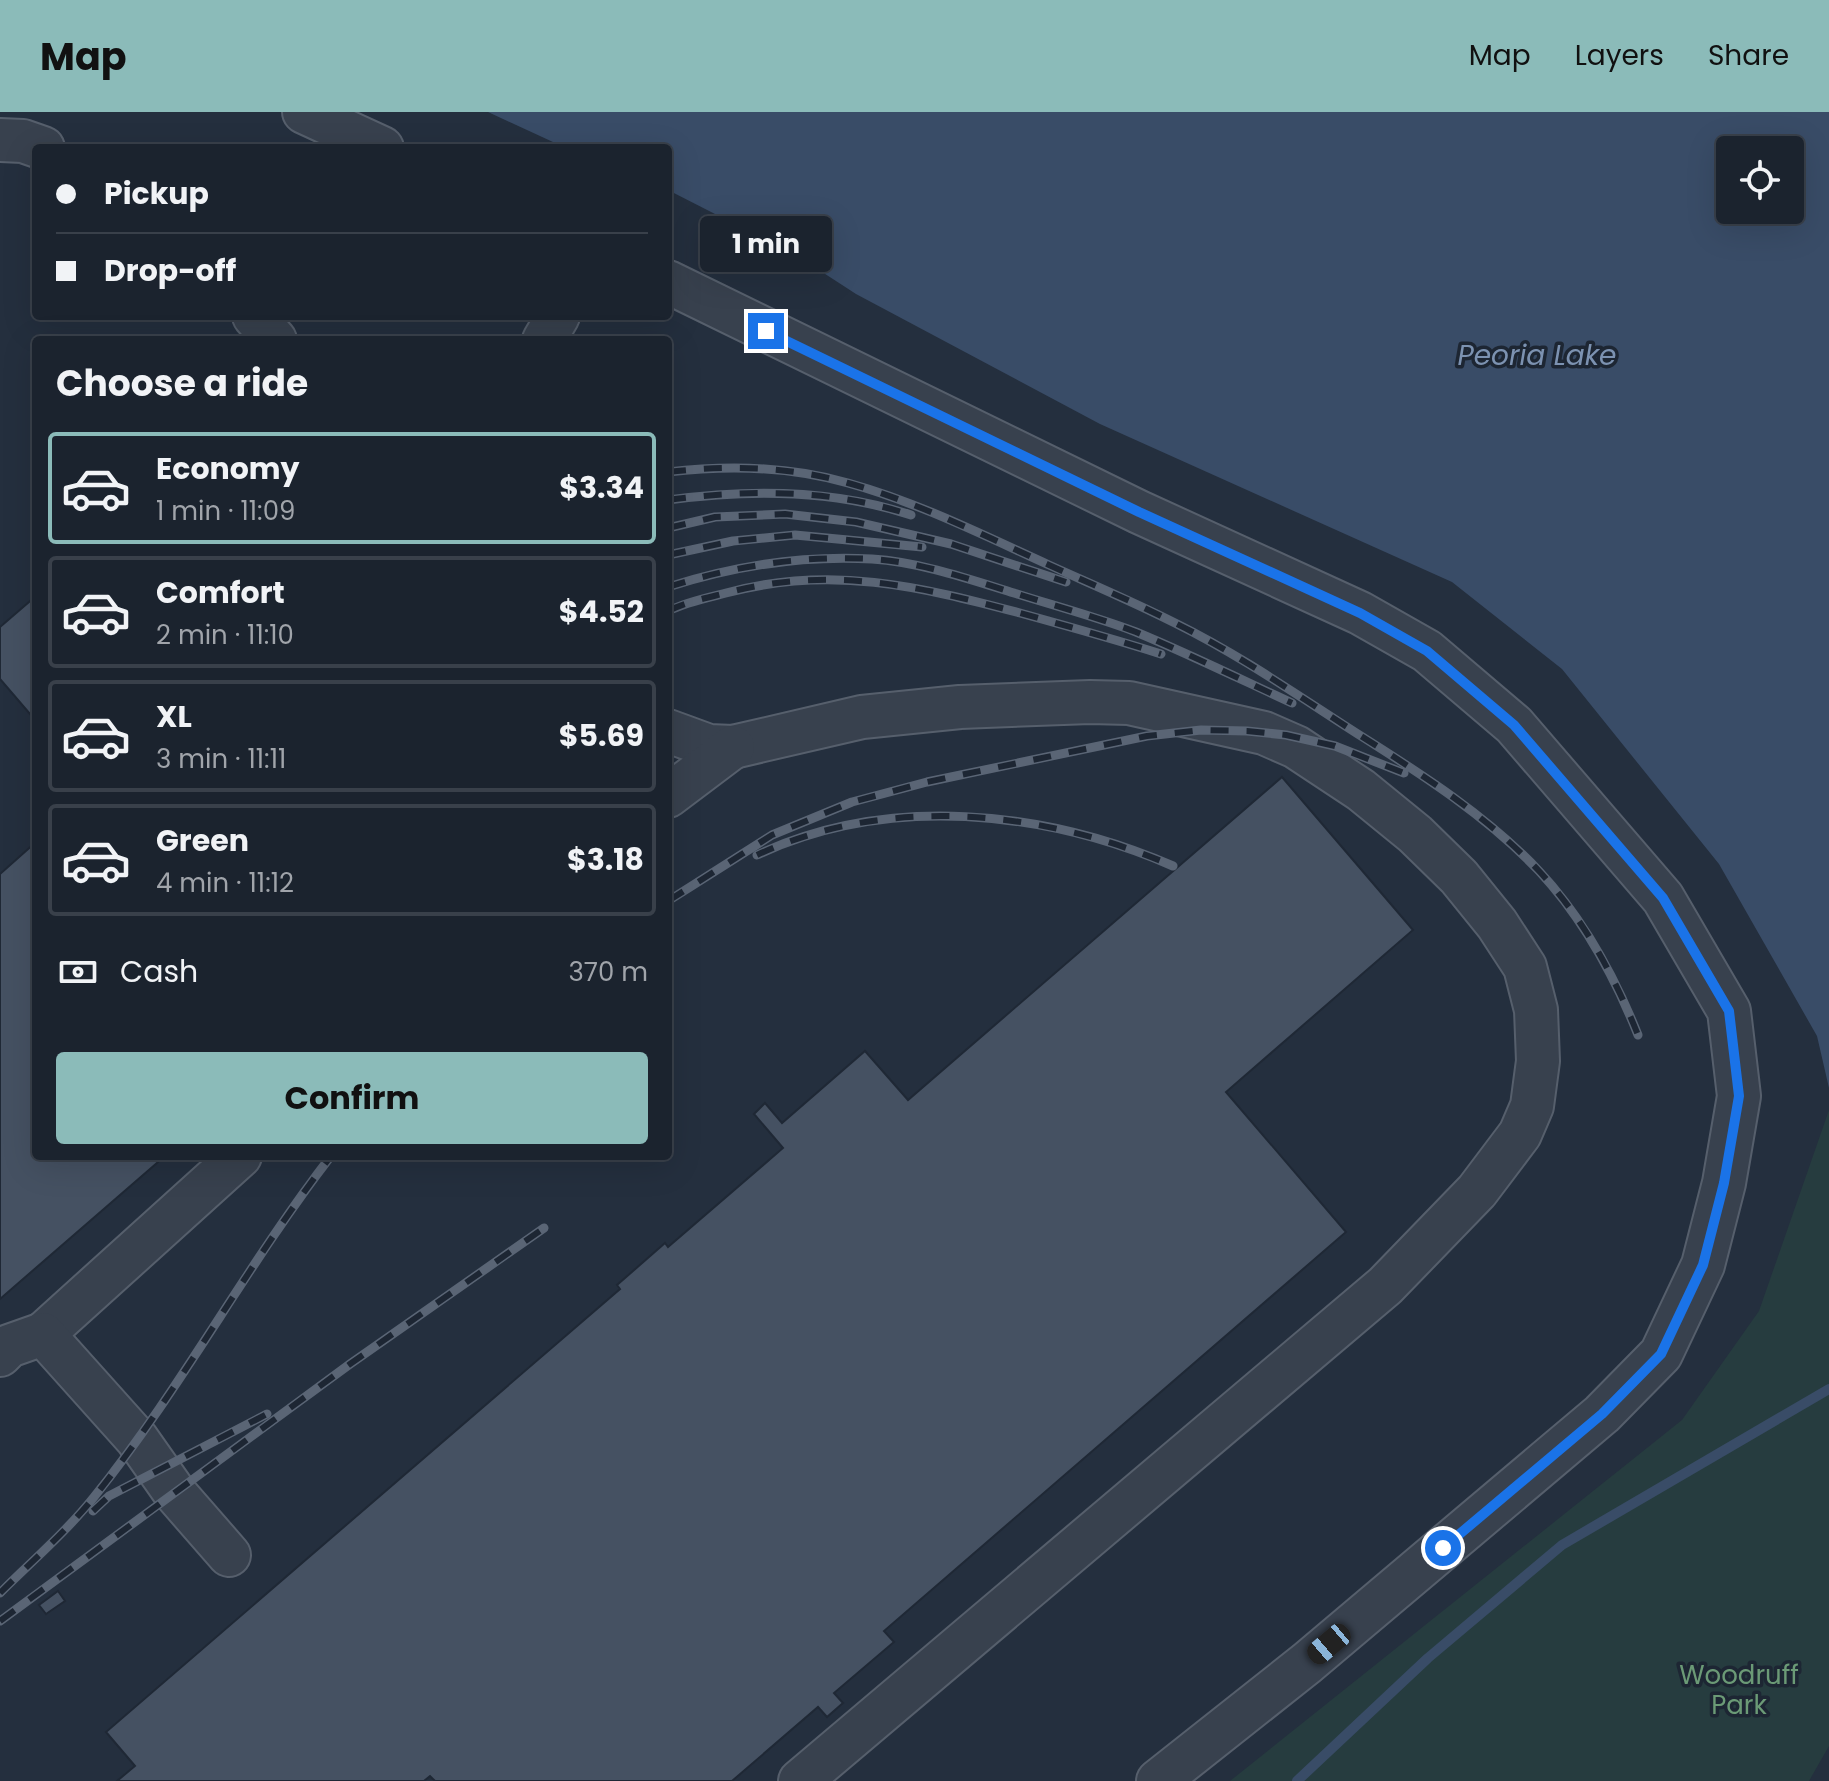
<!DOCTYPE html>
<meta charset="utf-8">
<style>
:root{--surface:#1b232e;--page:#242b36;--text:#f1f3f6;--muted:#a0a4aa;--line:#39404a;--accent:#8bbbb9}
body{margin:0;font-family:Poppins,sans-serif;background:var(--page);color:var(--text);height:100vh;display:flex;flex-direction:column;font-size:30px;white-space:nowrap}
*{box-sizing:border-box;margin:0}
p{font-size:26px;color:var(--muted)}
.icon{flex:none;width:44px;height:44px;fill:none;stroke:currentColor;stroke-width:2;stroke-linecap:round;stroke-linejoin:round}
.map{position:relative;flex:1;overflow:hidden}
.details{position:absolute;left:32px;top:224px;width:640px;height:824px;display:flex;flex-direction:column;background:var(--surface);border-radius:8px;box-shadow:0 8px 32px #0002,0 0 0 2px var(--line)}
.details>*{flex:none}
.hud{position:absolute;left:32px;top:32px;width:640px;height:176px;border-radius:8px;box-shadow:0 8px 32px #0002,0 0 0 2px var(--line);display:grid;align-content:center;height:176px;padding:0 24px;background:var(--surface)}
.fabs{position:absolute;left:1716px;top:24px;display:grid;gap:16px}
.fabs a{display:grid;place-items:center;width:88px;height:88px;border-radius:8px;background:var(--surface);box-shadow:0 8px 32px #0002,0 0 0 2px var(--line);font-size:40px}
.end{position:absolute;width:36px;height:36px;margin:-18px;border:10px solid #1a73e8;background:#fff;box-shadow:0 0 0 4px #fff}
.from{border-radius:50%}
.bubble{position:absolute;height:56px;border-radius:8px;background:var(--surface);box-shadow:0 8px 32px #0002,0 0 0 2px var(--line);font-size:26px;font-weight:700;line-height:56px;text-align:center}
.car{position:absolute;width:24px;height:48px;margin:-24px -12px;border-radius:10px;box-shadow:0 0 6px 2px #0007;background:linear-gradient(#222 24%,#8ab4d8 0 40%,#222 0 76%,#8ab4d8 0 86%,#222 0)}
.hud b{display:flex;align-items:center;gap:28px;height:76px;font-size:30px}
.hud b+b{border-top:2px solid var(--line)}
.hud i{width:20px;height:20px;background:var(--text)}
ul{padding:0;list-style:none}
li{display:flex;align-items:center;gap:24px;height:112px;margin:0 16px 12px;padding:0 8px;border:4px solid var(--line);border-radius:8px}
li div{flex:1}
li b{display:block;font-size:30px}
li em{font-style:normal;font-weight:700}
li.selected{border-color:var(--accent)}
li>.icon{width:72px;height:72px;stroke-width:1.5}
h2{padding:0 24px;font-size:36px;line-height:96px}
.pay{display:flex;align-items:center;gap:20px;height:88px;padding:0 24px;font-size:30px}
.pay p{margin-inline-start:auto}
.button{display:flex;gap:16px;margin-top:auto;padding:16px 24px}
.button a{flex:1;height:92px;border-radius:8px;background:var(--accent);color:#111;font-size:32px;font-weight:700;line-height:92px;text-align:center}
header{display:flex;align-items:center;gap:48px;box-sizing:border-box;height:112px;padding:0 40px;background:var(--accent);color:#111}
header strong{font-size:38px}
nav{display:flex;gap:44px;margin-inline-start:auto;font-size:28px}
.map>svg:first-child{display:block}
.green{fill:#263c3f}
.water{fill:#394c67;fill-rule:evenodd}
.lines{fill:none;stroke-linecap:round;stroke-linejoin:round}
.stream{stroke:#394c67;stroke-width:10}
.building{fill:#455162;stroke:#1f2835;stroke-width:2}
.minor-casing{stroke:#565f6c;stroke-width:46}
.minor{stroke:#38414e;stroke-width:42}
.rail-casing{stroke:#5a6575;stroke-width:9}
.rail{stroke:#1d2633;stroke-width:6;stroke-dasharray:18;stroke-linecap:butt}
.route{stroke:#1a73e8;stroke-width:10}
.labels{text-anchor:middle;stroke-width:7;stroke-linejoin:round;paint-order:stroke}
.park-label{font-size:26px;fill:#6b9a76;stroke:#1d2633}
.water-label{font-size:28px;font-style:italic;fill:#7c92b1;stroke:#1d2633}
</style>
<header>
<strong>Map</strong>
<nav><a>Map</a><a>Layers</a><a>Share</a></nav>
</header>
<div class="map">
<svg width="1829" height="1669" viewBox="0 0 1829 1669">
<rect width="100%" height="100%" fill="#242f3e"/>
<path class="green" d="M1829 998V1634L1809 1669H1230L1682 1308 1759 1199Z"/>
<path class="water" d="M488 0H1829V976L1817 924 1719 752 1562 557 1452 470 1100 312 856 182 799 145 668 78V36H566ZM1730 38H1790V98H1730Z"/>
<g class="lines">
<path class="stream" d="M1297 1669 1428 1546 1562 1433 1829 1277"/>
</g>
<g class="building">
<path d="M36 484V609L0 567V515Z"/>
<path d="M1282 665 1413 818 1226 980 1346 1120 884 1519 894 1530 834 1581 843 1591 827 1605 818 1595 732 1669H435L430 1664 424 1669H117L135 1654 106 1620 620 1177 617 1173 665 1131 668 1135 783 1036 754 1002 765 991 782 1011 865 939 908 988Z"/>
<path d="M36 730V1044H165L0 1187V762Z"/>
<path d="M58 1479 65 1489 46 1502 39 1493Z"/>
</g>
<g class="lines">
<defs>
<g id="minor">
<path d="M304 0 382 36"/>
<path d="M0 28 23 29 43 36"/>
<path d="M668 170 1139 400 1360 501 1427 539 1514 613 1663 786 1729 899 1739 984 1724 1071 1703 1153 1661 1242 1602 1302 1307 1551 1158 1669"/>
<path d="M254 204 275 228"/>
<path d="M544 228 558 204"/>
<path d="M668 619 709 634 733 635 862 605 960 595 1090 590 1129 591 1264 621 1296 635 1361 678 1415 722 1459 765 1497 812 1525 855 1536 898 1538 949 1532 994 1520 1022 1477 1079 1385 1174 800 1669"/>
<path d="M668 684 733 635"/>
<path d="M43 1222 240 1044"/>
<path d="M0 1243 9 1234 43 1222 137 1327 175 1381 229 1443"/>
</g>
</defs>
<use href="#minor" class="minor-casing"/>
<use href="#minor" class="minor"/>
<defs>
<g id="rail">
<path d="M668 360C728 353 789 354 848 371 917 390 983 423 1049 453 1091 472 1134 490 1175 511 1240 543 1300 585 1361 624 1423 663 1488 705 1539 759 1583 806 1614 863 1638 923"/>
<path d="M668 388C749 377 833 377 911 403"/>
<path d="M668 416 715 405 785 402 856 410 951 432 1066 470"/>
<path d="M668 443 733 429 795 423 922 435"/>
<path d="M668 475C734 454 802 443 872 447 920 450 969 467 1014 481 1055 494 1097 505 1136 520 1189 542 1240 567 1292 591"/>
<path d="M668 499C686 490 706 486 726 481 830 453 919 474 1020 501 1067 514 1114 527 1161 542"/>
<path d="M757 743C887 682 1044 698 1173 754"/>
<path d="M668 789 772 723 852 690 927 670 1147 624 1201 618 1247 619 1286 623 1335 634 1404 661"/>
<path d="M93 1399 109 1384 267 1302"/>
<path d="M0 1481C31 1450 67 1419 94 1385 181 1277 246 1154 331 1044"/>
<path d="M0 1509 350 1252 544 1116"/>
</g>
</defs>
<use href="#rail" class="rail-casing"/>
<use href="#rail" class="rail"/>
</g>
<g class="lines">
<path class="route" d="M766 219 1139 400 1360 501 1427 539 1514 613 1663 786 1729 899 1739 984 1724 1071 1703 1153 1661 1242 1602 1302 1443 1436"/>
</g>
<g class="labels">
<g class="park-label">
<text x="1739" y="1572">Woodruff<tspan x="1739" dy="30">Park</tspan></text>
</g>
<g class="water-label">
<text x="1537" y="253">Peoria Lake</text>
</g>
</g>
</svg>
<div class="fabs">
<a><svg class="icon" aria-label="locate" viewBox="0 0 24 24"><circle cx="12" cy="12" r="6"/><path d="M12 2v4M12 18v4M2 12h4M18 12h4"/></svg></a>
</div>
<i class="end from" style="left:1443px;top:1436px"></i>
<i class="end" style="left:766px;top:219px"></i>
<div class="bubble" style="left:700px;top:104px;width:132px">1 min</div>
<i class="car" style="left:1329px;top:1532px;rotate:230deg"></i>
<div class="hud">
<b><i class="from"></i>Pickup</b>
<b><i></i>Drop-off</b>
</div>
<section class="details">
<h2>Choose a ride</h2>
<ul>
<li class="selected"><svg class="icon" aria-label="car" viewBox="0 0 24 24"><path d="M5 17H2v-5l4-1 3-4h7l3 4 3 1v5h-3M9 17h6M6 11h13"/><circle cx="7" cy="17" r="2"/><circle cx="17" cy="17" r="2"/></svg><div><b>Economy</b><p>1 min · 11:09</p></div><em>$3.34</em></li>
<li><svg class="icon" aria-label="car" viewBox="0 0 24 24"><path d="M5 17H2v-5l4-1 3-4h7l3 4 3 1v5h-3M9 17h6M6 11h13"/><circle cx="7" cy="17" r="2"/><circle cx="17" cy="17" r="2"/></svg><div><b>Comfort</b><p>2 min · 11:10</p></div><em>$4.52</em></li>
<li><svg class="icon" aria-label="car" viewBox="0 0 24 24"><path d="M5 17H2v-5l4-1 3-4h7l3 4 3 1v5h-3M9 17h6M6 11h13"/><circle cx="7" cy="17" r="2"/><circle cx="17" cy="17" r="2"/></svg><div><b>XL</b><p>3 min · 11:11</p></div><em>$5.69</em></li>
<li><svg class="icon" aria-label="car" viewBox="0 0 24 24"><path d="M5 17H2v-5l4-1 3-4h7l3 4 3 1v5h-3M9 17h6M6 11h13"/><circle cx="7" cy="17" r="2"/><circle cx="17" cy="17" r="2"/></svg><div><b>Green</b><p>4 min · 11:12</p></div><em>$3.18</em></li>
</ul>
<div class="pay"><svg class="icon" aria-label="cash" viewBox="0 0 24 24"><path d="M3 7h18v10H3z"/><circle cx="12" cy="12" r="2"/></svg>Cash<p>370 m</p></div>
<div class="button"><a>Confirm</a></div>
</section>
</div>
